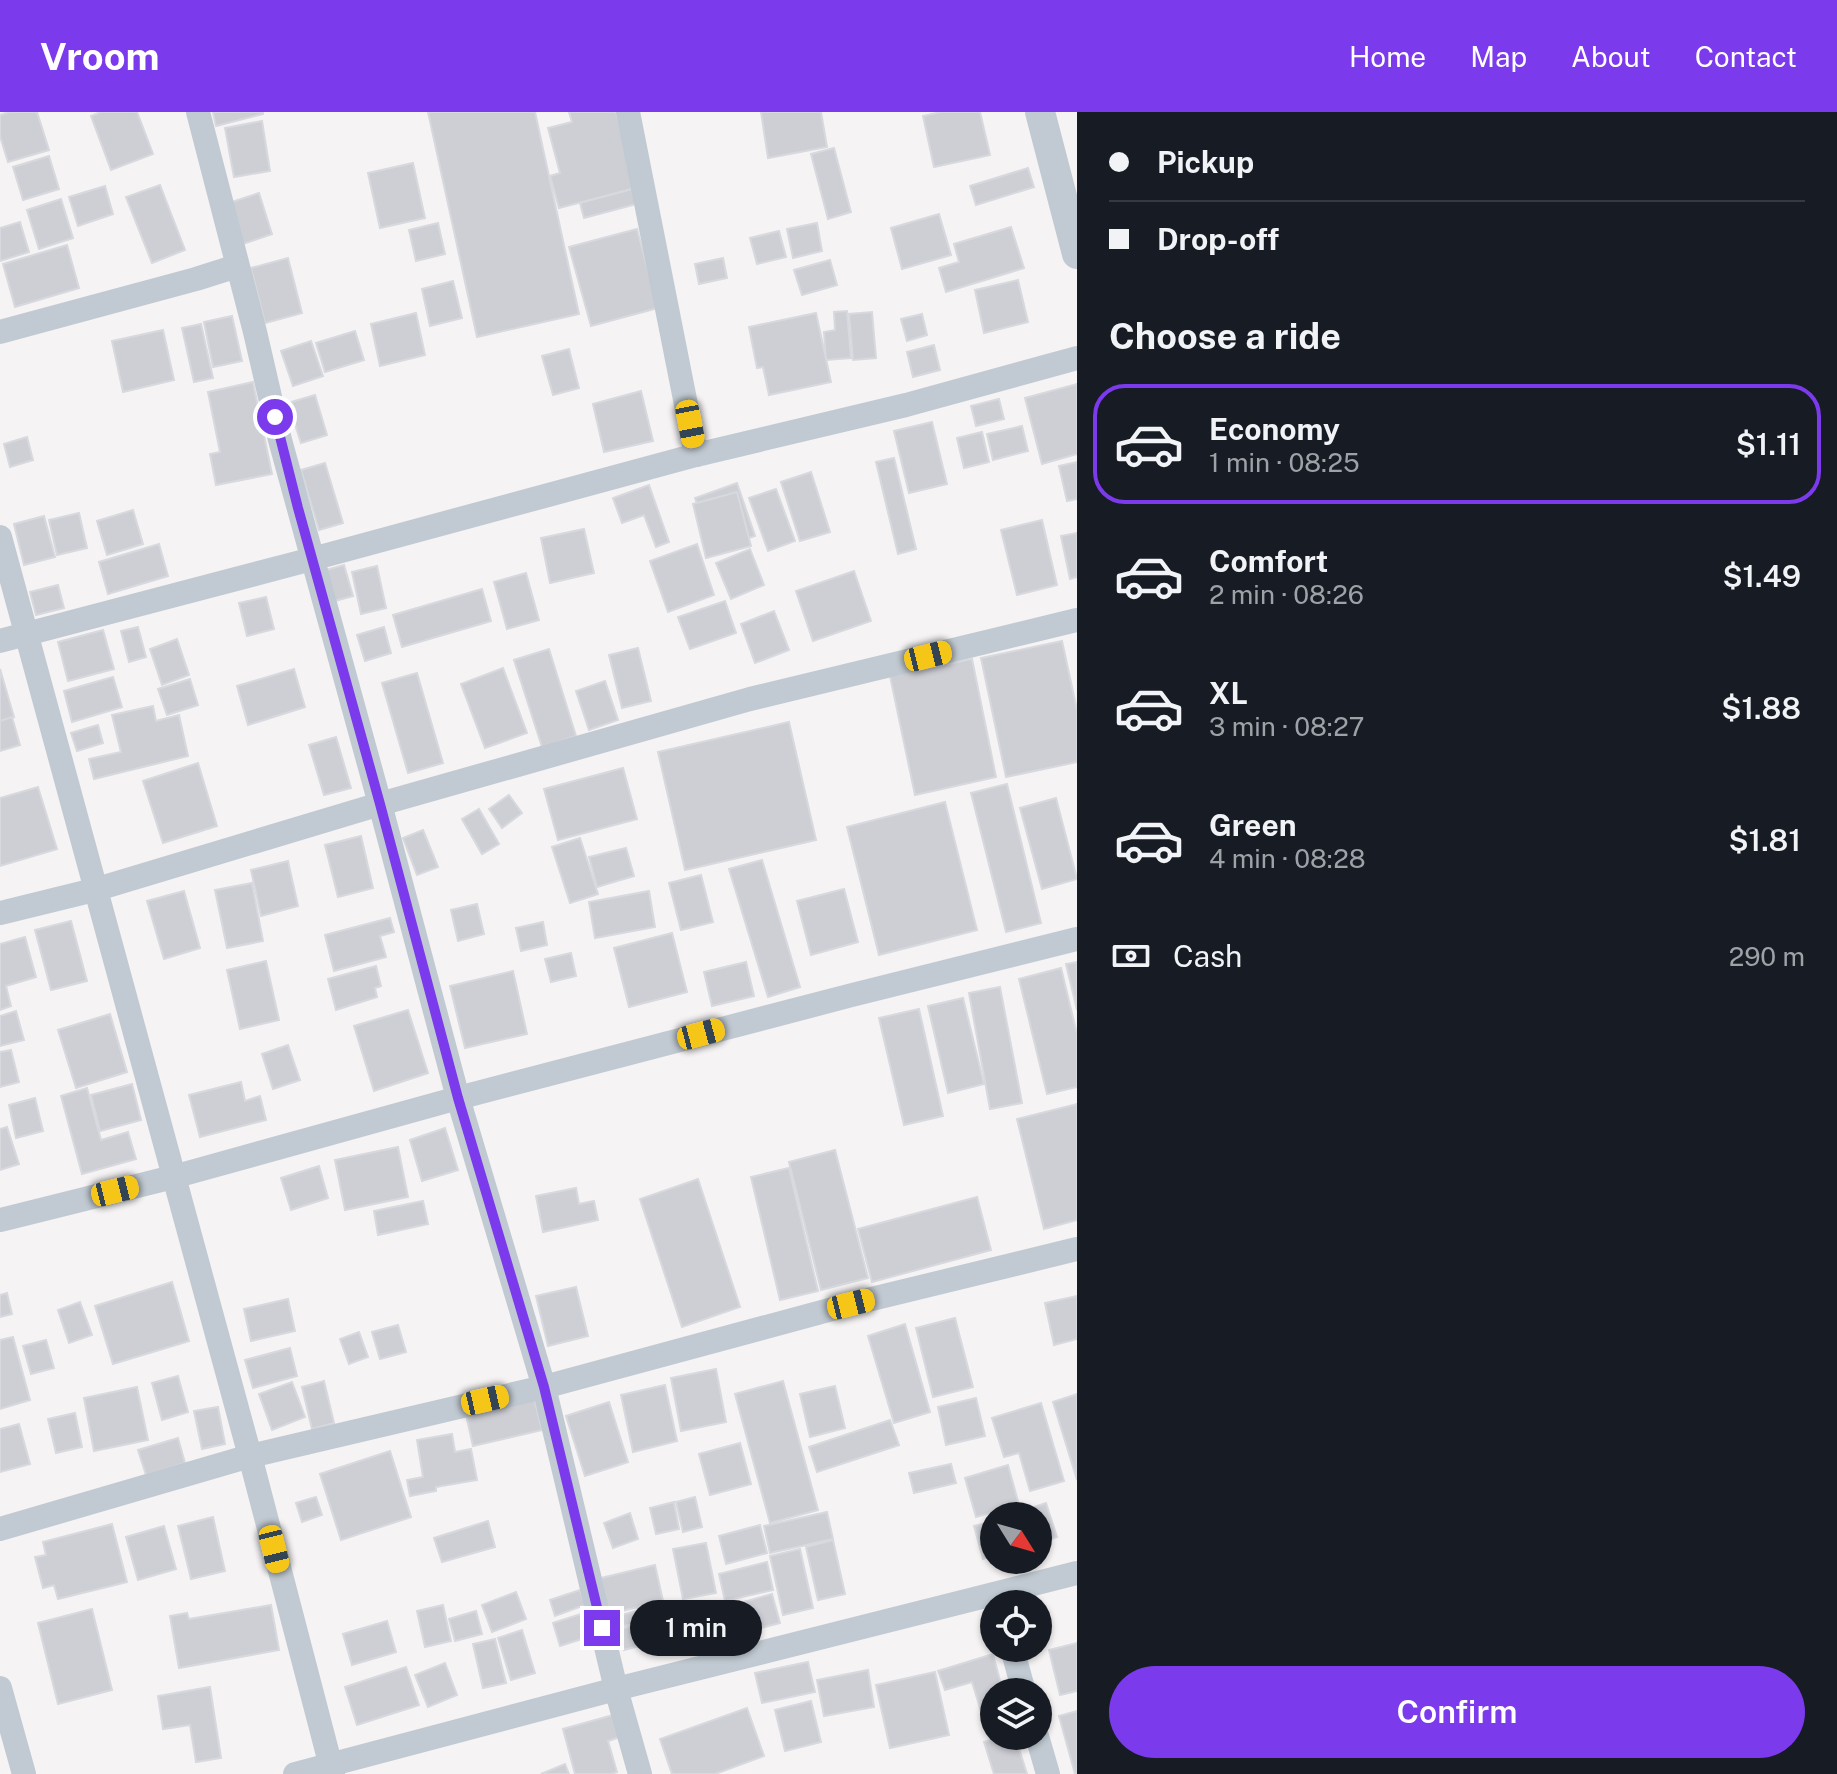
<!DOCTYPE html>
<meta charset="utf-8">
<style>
:root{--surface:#171b24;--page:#20242c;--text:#f1f3f6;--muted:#9ea1a6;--line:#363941;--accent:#7c3aed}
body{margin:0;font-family:"Public Sans",sans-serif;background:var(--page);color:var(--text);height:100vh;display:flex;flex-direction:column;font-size:30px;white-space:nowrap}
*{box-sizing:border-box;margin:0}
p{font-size:26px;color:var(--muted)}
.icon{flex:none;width:44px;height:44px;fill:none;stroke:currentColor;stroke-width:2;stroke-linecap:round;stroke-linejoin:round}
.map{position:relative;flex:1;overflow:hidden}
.drawer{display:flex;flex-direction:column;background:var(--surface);width:760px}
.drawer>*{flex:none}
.guide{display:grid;align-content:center;height:176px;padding:0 32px;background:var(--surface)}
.needle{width:52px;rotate:127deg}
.fabs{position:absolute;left:980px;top:1390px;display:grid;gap:16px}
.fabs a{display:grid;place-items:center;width:72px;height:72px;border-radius:50%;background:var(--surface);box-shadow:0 2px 6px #0004;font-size:40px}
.end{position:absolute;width:36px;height:36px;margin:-18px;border:10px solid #7c3aed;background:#fff;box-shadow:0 0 0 4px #fff}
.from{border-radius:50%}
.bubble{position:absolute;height:56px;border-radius:28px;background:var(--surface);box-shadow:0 2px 6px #0004;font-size:26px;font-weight:600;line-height:56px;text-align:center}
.car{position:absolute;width:24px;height:48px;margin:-24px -12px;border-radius:10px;box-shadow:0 0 6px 2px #0007;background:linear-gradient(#f5c518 24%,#345 0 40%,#f5c518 0 76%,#345 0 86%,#f5c518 0)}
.guide b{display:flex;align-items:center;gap:28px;height:76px;font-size:30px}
.guide b+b{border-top:2px solid var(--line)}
.guide i{width:20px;height:20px;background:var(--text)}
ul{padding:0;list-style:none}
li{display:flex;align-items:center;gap:24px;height:120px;margin:0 16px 12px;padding:0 16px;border:4px solid transparent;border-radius:32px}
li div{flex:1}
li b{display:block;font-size:30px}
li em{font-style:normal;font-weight:600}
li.on{border-color:var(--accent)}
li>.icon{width:72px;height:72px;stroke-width:1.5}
h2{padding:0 32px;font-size:36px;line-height:96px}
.pay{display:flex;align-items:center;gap:20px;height:88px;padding:0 32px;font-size:30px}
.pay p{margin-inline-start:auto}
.cta{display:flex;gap:16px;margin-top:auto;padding:16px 32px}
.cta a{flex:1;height:92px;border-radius:48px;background:var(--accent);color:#fff;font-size:32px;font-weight:600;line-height:92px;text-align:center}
header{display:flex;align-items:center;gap:48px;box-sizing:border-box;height:112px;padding:0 40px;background:var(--accent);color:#fff}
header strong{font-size:38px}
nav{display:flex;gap:44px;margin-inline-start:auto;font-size:28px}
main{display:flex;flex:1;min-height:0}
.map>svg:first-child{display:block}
.building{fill:#cdcfd5;stroke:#d7d9de;stroke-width:2}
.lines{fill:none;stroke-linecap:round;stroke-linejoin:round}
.minor{stroke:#c1cad2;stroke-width:24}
.tertiary{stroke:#c1cad2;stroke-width:30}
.route{stroke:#7c3aed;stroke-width:10}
</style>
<header>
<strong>Vroom</strong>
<nav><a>Home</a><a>Map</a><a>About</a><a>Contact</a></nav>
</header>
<main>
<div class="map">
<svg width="1077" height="1662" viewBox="0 0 1077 1662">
<rect width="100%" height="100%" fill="#f5f3f3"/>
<g class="building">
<path d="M9 0H37L49 38 8 50 0 24V3Z"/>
<path d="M101 0H137L153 42 111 58 91 4Z"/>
<path d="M213 0H263V2L216 14Z"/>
<path d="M428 0H535L579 202 477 225Z"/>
<path d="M569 0H616L636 76 559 96 550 64 560 61 548 16 572 10Z"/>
<path d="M761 0H821L827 35 768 46Z"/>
<path d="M941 0H980L990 43 934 55 923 4Z"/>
<path d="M262 9 270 59 234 65 225 16Z"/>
<path d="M834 36 851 100 828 107 811 42Z"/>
<path d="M49 44 59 77 23 88 13 55Z"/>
<path d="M413 51 425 106 380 116 368 61Z"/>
<path d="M1028 56 1034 75 976 93 970 74Z"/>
<path d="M160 73 185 138 152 151 126 85Z"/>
<path d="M105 74 113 102 78 114 69 85Z"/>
<path d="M636 76 640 91 584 106 580 91Z"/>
<path d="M259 81 272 122 243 132 229 91Z"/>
<path d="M61 87 73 126 39 137 27 98Z"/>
<path d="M939 102 951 143 902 157 891 116Z"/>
<path d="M20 110 29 140 0 149V116Z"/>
<path d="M438 111 445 142 416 149 409 118Z"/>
<path d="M817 111 822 139 793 146 787 117Z"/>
<path d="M1011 115 1024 156 946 180 939 156 959 150 954 132Z"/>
<path d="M637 117 658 196 591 214 569 135Z"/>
<path d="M779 119 786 145 757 152 750 126Z"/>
<path d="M67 133 79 176 15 195 3 152Z"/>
<path d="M288 146 302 201 265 211 251 156Z"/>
<path d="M723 146 727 166 699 172 695 152Z"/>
<path d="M830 148 837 173 802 183 794 158Z"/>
<path d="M1018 168 1028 210 984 221 975 178Z"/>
<path d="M453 169 462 206 430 214 422 177Z"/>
<path d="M847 199 851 246 826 248 824 220 835 218 834 200Z"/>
<path d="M872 200 876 246 853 248 849 202Z"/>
<path d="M416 201 425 243 380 254 371 212Z"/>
<path d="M816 201 831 270 769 283 763 255 757 256 749 215Z"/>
<path d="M922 202 927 223 907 229 901 207Z"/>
<path d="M232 204 242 249 213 255 204 210Z"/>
<path d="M201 212 213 266 194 270 182 216Z"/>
<path d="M163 218 174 268 123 280 112 229Z"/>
<path d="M355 219 364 248 325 260 316 231Z"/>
<path d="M311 229 323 264 293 274 281 239Z"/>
<path d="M934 233 940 258 913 265 907 240Z"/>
<path d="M569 237 579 276 553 283 542 244Z"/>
<path d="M253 270 272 362 216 373 210 342 220 340 208 280Z"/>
<path d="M1077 272V342L1042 352 1025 286Z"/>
<path d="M641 279 653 329 604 340 593 292Z"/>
<path d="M315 283 327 323 301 331 288 291Z"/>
<path d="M999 287 1004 307 976 314 971 294Z"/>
<path d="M932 310 947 372 909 381 894 319Z"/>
<path d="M1022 314 1028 339 993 348 987 322Z"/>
<path d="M982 320 989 350 964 356 957 326Z"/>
<path d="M27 325 33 348 10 355 4 332Z"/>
<path d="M894 346 916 437 898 442 876 350Z"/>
<path d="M1077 350V387L1067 389 1059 354Z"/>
<path d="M325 351 343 411 319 418 301 358Z"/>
<path d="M811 360 830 420 800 429 781 370Z"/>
<path d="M737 371 755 424 714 438 695 386Z"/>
<path d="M649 373 669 430 656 435 644 403 622 411 613 386Z"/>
<path d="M776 377 795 429 768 439 749 386Z"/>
<path d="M737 380 751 434 706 446 693 392Z"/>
<path d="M133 398 143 432 107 443 97 409Z"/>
<path d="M79 401 87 436 57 443 49 408Z"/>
<path d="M44 404 55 445 24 453 14 412Z"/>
<path d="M1042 408 1057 473 1017 483 1001 418Z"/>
<path d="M584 417 594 461 550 471 541 426Z"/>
<path d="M1077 421V465L1070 467 1061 424Z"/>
<path d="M159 432 168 464 108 482 99 450Z"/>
<path d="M697 432 714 483 668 500 650 449Z"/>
<path d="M750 437 764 473 731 487 716 451Z"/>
<path d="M344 453 353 484 335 489 326 458Z"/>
<path d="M377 454 386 496 361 502 352 460Z"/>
<path d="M854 459 871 509 813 529 796 479Z"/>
<path d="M526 461 539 508 507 517 494 470Z"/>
<path d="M58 473 64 496 36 503 30 480Z"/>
<path d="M482 477 491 509 402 535 393 503Z"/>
<path d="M266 485 274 517 247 524 239 491Z"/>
<path d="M725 489 736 521 690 537 678 505Z"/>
<path d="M774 499 789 538 755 551 741 512Z"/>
<path d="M138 515 146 545 129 550 121 519Z"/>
<path d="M384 515 391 541 365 549 357 523Z"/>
<path d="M103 518 114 557 68 569 58 530Z"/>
<path d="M177 527 189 563 162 573 150 537Z"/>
<path d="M1062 529 1077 598V650L1006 665 981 546Z"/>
<path d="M638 536 651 589 622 596 609 543Z"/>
<path d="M549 537 576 624 542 635 514 548Z"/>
<path d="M972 547 996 665 915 683 890 564Z"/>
<path d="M503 556 527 621 485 636 461 572Z"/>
<path d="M0 557 14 605 0 609Z"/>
<path d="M294 557 305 595 248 613 237 574Z"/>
<path d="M417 561 443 651 408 661 382 571Z"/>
<path d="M113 565 122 595 72 610 64 579Z"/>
<path d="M190 567 198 593 167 603 158 577Z"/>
<path d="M605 569 618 608 589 618 576 579Z"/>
<path d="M153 594 156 609 179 603 188 644 94 667 89 647 121 640 112 603Z"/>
<path d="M12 605 20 633 0 639V609Z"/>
<path d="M789 610 816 728 685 758 658 640Z"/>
<path d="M98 613 103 631 77 639 71 621Z"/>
<path d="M336 625 351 676 324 683 309 633Z"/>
<path d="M198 651 217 714 163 731 143 669Z"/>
<path d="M623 656 637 707 558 728 544 677Z"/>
<path d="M1007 672 1041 811 1006 820 971 681Z"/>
<path d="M38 675 57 737 0 754V686Z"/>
<path d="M509 683 522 701 502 716 489 697Z"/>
<path d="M1056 686 1077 767 1042 777 1020 696Z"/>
<path d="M945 690 977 818 879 843 847 715Z"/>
<path d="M479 697 499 732 482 742 462 707Z"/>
<path d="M423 718 438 755 417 763 403 726Z"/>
<path d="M361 724 373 776 338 785 325 733Z"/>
<path d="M580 726 598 782 570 791 552 735Z"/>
<path d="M626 736 634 764 597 775 589 745Z"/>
<path d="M762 748 800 875 768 885 729 757Z"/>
<path d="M288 749 298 794 261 804 251 758Z"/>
<path d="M701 763 713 810 681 818 669 771Z"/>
<path d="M252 771 263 829 227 836 215 778Z"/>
<path d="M844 777 858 830 811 843 797 789Z"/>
<path d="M184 779 200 836 164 847 147 789Z"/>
<path d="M649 779 655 815 595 826 589 790Z"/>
<path d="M477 792 484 822 458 829 451 798Z"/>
<path d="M390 806 394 820 380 824 386 845 334 859 325 823Z"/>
<path d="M71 809 87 869 51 878 35 818Z"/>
<path d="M543 810 547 833 521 839 516 816Z"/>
<path d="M672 821 687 880 629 895 614 836Z"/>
<path d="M25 825 36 865 6 874 11 894 0 898V832Z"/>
<path d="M571 841 576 864 551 870 545 847Z"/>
<path d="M266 849 279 908 240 917 227 858Z"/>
<path d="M746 850 754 884 712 894 704 860Z"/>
<path d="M1077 850V898L1066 852Z"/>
<path d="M376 854 381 874 375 876 377 885 336 898 328 867Z"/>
<path d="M1061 856 1077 922V975L1047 982 1019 867Z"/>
<path d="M513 859 527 922 465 936 450 874Z"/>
<path d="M1000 875 1022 991 990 997 969 881Z"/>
<path d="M963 886 984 972 948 981 928 894Z"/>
<path d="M919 897 943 1004 904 1013 879 906Z"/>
<path d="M408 898 428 961 374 979 354 914Z"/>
<path d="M16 899 24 928 0 934V904Z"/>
<path d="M110 902 127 960 76 976 58 918Z"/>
<path d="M288 933 300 968 273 977 262 942Z"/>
<path d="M11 938 19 970 0 975V940Z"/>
<path d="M241 970 245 989 260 984 266 1008 200 1025 189 983Z"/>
<path d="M132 972 141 1008 100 1019 91 983Z"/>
<path d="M87 976 101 1028 128 1020 136 1047 82 1062 61 984Z"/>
<path d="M35 986 43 1019 16 1026 9 993Z"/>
<path d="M1077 992V1108L1044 1117 1017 1007Z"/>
<path d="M7 1015 19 1052 0 1058V1017Z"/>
<path d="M445 1016 458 1058 422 1069 410 1028Z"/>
<path d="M398 1035 408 1085 345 1098 335 1048Z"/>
<path d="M835 1038 868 1166 821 1178 789 1050Z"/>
<path d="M319 1054 328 1086 291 1098 281 1066Z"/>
<path d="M789 1056 818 1179 780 1188 751 1065Z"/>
<path d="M698 1067 740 1195 682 1215 640 1087Z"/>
<path d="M576 1076 579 1092 594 1089 598 1108 543 1120 536 1084Z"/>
<path d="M977 1085 991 1138 872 1170 858 1117Z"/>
<path d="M423 1089 428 1112 378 1123 374 1099Z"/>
<path d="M172 1170 189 1229 113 1252 95 1194Z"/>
<path d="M576 1175 588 1224 548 1234 536 1184Z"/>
<path d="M7 1181 12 1202 0 1205V1183Z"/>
<path d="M1077 1184V1227L1054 1233 1045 1191Z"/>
<path d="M288 1187 295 1219 251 1229 244 1197Z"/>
<path d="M80 1190 92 1223 69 1231 58 1198Z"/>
<path d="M955 1206 973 1275 933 1285 916 1216Z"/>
<path d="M905 1212 930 1300 894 1311 868 1224Z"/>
<path d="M398 1213 406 1240 380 1247 372 1220Z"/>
<path d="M359 1220 368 1245 349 1252 340 1227Z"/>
<path d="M13 1225 30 1288 0 1297V1228Z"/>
<path d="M46 1228 54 1256 31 1262 23 1234Z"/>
<path d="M290 1236 297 1264 253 1276 245 1248Z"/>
<path d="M716 1257 726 1310 681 1319 671 1266Z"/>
<path d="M178 1264 188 1300 162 1308 152 1271Z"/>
<path d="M324 1269 334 1311 312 1317 302 1275Z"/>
<path d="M783 1269 818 1398 770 1411 735 1282Z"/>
<path d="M292 1270 305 1305 272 1318 259 1282Z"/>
<path d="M665 1273 677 1329 633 1340 621 1283Z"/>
<path d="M835 1274 845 1316 810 1325 800 1282Z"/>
<path d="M137 1275 148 1328 94 1339 84 1286Z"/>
<path d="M1077 1282V1368L1053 1290Z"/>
<path d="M534 1286 542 1318 473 1334 466 1303Z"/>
<path d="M976 1286 985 1324 946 1333 938 1295Z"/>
<path d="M609 1290 628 1350 585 1364 566 1304Z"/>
<path d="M1041 1291 1064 1369 1030 1379 1019 1341 1004 1345 992 1306Z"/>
<path d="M218 1295 225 1332 202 1337 194 1299Z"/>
<path d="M75 1301 82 1335 56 1341 48 1307Z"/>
<path d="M890 1308 899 1333 817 1360 809 1335Z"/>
<path d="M19 1312 30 1352 0 1360V1317Z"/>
<path d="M452 1322 455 1340 471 1337 477 1368 436 1375V1379L410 1384 407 1368 423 1365 417 1328Z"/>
<path d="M178 1326 185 1351 146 1363 138 1338Z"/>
<path d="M740 1331 751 1372 710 1383 699 1342Z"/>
<path d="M390 1339 411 1405 341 1428 320 1362Z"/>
<path d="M951 1352 956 1371 914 1381 909 1361Z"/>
<path d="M1008 1353 1019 1393 976 1405 965 1366Z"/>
<path d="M316 1385 322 1403 302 1410 296 1391Z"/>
<path d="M695 1385 702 1415 683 1420 676 1390Z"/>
<path d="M674 1390 679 1417 656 1422 650 1396Z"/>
<path d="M1046 1391 1057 1425 1038 1432V1404H1017L1016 1401Z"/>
<path d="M827 1400 833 1427 770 1441 764 1414Z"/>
<path d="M630 1401 638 1427 613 1436 604 1411Z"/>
<path d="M213 1405 225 1459 191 1467 178 1414Z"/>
<path d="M488 1409 495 1435 442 1450 434 1426Z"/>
<path d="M994 1409V1443L983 1447 974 1414Z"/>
<path d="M112 1412 127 1470 58 1487 54 1473 43 1476 35 1445 46 1443 43 1430Z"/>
<path d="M760 1413 767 1441 726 1452 719 1424Z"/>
<path d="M164 1414 176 1457 138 1468 126 1425Z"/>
<path d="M833 1428 845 1482 818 1488 806 1435Z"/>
<path d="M706 1431 716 1481 683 1487 673 1437Z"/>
<path d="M800 1437 813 1496 783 1503 770 1444Z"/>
<path d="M767 1450 773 1478 725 1489 719 1462Z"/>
<path d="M655 1453 663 1489 609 1502 601 1466Z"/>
<path d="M580 1478 585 1493 555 1504 550 1488Z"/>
<path d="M516 1480 526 1507 492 1520 482 1493Z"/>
<path d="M772 1482 780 1511 741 1521 733 1493Z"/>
<path d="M271 1493 279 1538 179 1556 170 1504 187 1501 189 1507Z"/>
<path d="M443 1493 451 1529 425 1535 417 1499Z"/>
<path d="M660 1493 662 1505 611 1517 609 1506Z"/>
<path d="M92 1497 112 1578 58 1592 38 1511Z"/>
<path d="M476 1499 482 1522 455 1529 449 1507Z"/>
<path d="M581 1502 588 1525 560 1534 553 1511Z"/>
<path d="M387 1509 396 1540 352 1553 343 1522Z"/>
<path d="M637 1512 643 1533 624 1538 618 1518Z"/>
<path d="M522 1518 535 1561 511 1568 498 1526Z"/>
<path d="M495 1527 506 1571 483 1576 473 1532Z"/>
<path d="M1077 1531V1579L1060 1583 1049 1538Z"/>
<path d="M993 1542 1003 1580H994V1620L988 1622 972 1570 945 1578 938 1559Z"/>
<path d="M808 1550 815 1580 762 1591 755 1561Z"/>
<path d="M445 1551 457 1583 428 1595 415 1563Z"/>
<path d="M406 1555 419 1593 357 1613 345 1575Z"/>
<path d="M868 1558 874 1595 824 1604 817 1568Z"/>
<path d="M935 1560 949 1623 890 1636 876 1573Z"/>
<path d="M210 1575 221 1646 196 1650 190 1613 163 1617 158 1584Z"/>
<path d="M811 1589 821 1630 785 1639 775 1598Z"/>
<path d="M747 1596 764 1644 715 1662H672L660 1627Z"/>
<path d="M1077 1599V1662H1075L1059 1604Z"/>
<path d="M613 1603 620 1625 608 1629 617 1660 611 1662H575L563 1617Z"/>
<path d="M1003 1624H1015L1027 1662H994L984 1630Z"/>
<path d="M565 1652 569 1662H541Z"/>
</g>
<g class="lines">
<g class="minor">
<path d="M198 0 255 220 280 328 380 692 458 986 544 1275 616 1577 640 1662"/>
<path d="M628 0 696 343"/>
<path d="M0 220 196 167 237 154"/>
<path d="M0 425 250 1344 333 1662"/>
<path d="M0 529 312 447 696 343 906 293 1077 246"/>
<path d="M0 801 94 778 380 692 750 587 1077 508"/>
<path d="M0 1108 173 1065 458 986 852 883 1077 827"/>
<path d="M0 1417 250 1344 544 1275 851 1192 1077 1137"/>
<path d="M1012 1536 1024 1580"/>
<path d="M0 1576 24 1662"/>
<path d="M1037 1624 1048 1662"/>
<path d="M295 1662 616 1577 1077 1461"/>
</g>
<path class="tertiary" d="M1040 0 1077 142"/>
</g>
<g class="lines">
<path class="route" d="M275 305 298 396 380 692 458 986 544 1275 602 1516"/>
</g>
</svg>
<div class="fabs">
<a><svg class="needle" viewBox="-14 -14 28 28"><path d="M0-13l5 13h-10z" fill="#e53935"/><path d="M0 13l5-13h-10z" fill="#9ea1a6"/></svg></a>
<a><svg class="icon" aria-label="locate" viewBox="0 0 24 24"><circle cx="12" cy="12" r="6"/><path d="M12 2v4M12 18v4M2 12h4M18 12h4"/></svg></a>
<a><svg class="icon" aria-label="layers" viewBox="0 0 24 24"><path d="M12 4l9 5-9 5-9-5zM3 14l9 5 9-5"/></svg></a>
</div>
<i class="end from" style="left:275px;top:305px"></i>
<i class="end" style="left:602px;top:1516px"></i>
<div class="bubble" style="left:630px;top:1488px;width:132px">1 min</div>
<i class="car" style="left:690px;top:312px;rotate:169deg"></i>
<i class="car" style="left:928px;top:544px;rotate:76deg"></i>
<i class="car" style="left:701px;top:922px;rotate:75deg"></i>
<i class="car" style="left:115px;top:1079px;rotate:76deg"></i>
<i class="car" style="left:851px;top:1192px;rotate:76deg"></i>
<i class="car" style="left:485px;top:1288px;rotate:77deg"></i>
<i class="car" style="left:274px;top:1437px;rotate:166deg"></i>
</div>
<section class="drawer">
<div class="guide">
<b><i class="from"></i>Pickup</b>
<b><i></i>Drop-off</b>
</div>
<h2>Choose a ride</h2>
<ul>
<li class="on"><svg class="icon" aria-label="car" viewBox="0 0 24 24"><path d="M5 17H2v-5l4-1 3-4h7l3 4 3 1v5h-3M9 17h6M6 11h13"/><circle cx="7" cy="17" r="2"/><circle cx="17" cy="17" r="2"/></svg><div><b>Economy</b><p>1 min · 08:25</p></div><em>$1.11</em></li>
<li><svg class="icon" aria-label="car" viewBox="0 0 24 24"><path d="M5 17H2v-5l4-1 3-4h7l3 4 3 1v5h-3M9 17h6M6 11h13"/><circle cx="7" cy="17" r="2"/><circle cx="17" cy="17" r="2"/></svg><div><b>Comfort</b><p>2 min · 08:26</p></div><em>$1.49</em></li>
<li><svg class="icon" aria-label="car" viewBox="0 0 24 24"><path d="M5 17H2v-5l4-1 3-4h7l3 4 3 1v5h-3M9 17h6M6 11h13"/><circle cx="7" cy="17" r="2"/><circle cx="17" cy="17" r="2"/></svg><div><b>XL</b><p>3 min · 08:27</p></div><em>$1.88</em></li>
<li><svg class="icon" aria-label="car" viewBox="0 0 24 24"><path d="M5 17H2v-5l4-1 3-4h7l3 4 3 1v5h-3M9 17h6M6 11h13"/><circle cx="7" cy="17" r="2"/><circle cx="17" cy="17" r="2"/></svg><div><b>Green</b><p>4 min · 08:28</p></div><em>$1.81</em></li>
</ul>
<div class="pay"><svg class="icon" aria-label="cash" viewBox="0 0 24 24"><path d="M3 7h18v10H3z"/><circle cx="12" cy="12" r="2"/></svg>Cash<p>290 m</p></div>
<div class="cta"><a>Confirm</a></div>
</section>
</main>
